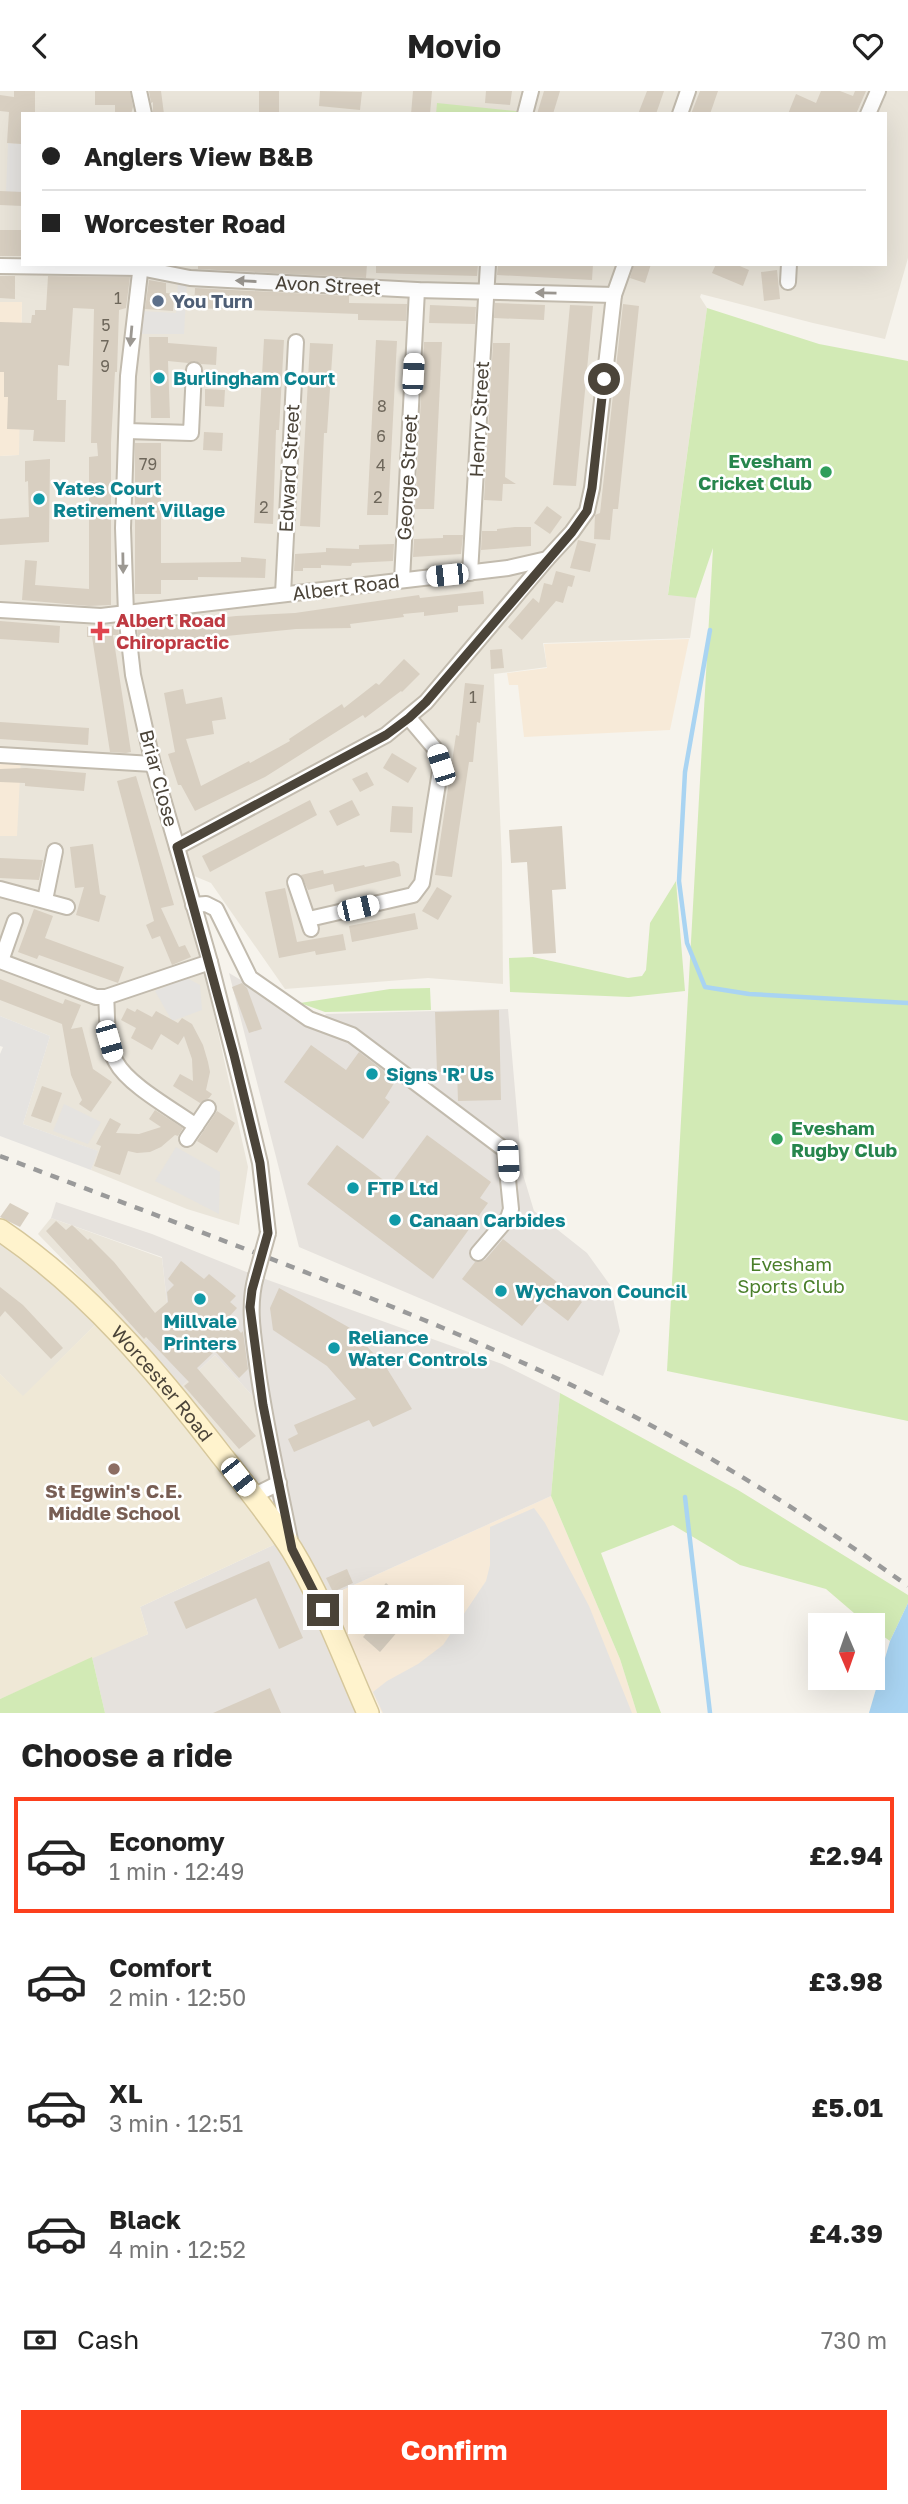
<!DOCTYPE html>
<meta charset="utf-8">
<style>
:root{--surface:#fff;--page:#f2f2f2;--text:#222;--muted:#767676;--line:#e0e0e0;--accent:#fc3f1d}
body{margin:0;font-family:"Golos Text",sans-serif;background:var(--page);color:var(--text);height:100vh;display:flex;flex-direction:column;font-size:26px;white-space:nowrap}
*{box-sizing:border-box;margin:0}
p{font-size:23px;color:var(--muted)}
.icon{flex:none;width:38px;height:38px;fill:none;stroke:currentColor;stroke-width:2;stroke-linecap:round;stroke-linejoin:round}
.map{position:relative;height:1622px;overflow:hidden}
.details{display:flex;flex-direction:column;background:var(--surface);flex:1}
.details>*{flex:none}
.top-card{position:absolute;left:21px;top:21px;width:866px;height:154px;border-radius:0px;box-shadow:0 7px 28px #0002;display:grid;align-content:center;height:154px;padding:0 21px;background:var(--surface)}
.needle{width:46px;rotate:178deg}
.tools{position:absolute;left:808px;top:1522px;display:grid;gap:14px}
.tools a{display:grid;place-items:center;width:77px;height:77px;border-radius:0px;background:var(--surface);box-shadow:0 7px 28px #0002;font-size:35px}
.end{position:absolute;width:32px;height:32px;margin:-16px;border:9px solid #4b4439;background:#fff;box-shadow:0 0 0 4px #fff}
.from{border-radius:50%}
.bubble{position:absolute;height:49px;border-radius:0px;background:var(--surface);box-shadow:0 7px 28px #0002;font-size:23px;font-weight:700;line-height:49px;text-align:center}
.car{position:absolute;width:21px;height:42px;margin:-21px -10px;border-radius:9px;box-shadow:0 0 5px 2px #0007;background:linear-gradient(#fff 24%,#345 0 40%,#fff 0 76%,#345 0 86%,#fff 0)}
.top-card b{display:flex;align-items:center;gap:24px;height:66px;font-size:26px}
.top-card b+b{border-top:2px solid var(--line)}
.top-card i{width:18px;height:18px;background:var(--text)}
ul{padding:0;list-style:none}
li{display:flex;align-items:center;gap:21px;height:116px;margin:0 14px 10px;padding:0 7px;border:4px solid transparent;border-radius:0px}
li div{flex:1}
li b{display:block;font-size:26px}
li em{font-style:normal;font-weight:700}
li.active{border-color:var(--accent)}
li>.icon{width:63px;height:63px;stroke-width:1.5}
h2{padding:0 21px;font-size:32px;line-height:84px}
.pay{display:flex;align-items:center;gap:18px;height:77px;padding:0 21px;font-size:26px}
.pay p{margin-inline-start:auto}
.action{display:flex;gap:14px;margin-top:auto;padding:14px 21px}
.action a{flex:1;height:80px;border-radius:0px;background:var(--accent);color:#fff;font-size:28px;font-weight:700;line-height:80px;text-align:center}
header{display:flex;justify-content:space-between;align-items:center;height:91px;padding:0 21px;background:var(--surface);font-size:32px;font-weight:700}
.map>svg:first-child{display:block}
.residential{fill:#eae5da;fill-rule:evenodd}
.commercial{fill:#f7ead8}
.industrial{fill:#e6e2dd}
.education{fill:#efe8d6}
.green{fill:#d2eab5}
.parking{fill:#e5e3e0}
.water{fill:#a9d4f2}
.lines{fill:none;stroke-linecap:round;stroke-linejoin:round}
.stream{stroke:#a9d4f2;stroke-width:4.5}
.building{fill:#d8cfc1}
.street-casing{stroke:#c2bbae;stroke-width:18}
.secondary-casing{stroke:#d6c79b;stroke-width:24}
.street{stroke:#fff;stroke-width:14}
.secondary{stroke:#fff3cd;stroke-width:21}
.rail{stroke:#9a9a9a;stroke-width:4.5;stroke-dasharray:9 9;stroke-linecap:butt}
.street-bridge-casing{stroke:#c2bbae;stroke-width:18;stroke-linecap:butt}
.street-bridge{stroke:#fff;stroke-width:14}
.oneway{fill:#9c9892}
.route{stroke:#4b4439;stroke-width:9}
.service-dot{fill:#5c6f8a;stroke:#fff;stroke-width:2.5}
.culture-dot{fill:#0f9aa8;stroke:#fff;stroke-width:2.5}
.leisure-dot{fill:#2e9e5b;stroke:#fff;stroke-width:2.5}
.health-dot{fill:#e0444e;stroke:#fff;stroke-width:2.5}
.education-dot{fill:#8d6e63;stroke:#fff;stroke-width:2.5}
.labels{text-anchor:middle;stroke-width:5;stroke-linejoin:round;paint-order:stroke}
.number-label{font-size:16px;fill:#6e675b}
.street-label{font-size:19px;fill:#4b4439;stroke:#fff}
.service-label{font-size:19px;font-weight:bold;fill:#4e5e75;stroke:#fff;text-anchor:start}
.culture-label{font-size:19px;font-weight:bold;fill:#0d838f;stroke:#fff;text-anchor:start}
.leisure-label{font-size:19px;font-weight:bold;fill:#27864d;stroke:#fff;text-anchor:end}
.health-label{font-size:19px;font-weight:bold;fill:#be3a42;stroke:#fff;text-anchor:start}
.park-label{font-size:19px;fill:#4a7f2a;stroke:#fff}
.education-label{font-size:19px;font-weight:bold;fill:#785e54;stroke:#fff}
</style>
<header><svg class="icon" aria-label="back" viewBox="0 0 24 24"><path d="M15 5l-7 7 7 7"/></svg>Movio<svg class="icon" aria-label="heart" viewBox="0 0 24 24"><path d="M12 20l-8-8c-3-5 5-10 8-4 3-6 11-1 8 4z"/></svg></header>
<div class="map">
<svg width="908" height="1622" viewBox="0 0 908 1622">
<rect width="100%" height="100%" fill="#f6f3ec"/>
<g class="residential">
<path d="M0 0H908V167L885 248 813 232 701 203 700 206 707 217 668 503 696 507 690 547 543 552 547 576 494 583 502 772 503 893 428 887 285 898 211 792 182 780 248 1076 239 1134 187 1118 91 1079 97 1060 23 1033 50 945 0 925V745H17L0 665V365L18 364 22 212 0 211ZM23 23H886V173H23Z"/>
<path d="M51 1127 162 1167 167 1212 177 1220 144 1252 38 1143Z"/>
<path d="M0 1142 100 1229 23 1306 0 1283Z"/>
<path d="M215 1264 262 1315 279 1416 181 1296Z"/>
</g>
<g class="commercial">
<path d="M0 211H22L19 364 0 365Z"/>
<path d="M689 548 670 639 524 646 518 594H509L507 582 547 577 544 553Z"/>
<path d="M0 665 21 666 17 745H0Z"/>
<path d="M551 1405 620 1568 637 1622H382L327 1506Z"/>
</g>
<g class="industrial">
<path d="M229 882 317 934 326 923 508 918 522 1080 534 1120 587 1162 610 1194 620 1240 603 1285 299 1156Z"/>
<path d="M56 1111 152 1143 254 1184 502 1273 560 1302 551 1405 327 1506 279 1416 262 1315 215 1264 181 1296 144 1252 176 1221 167 1212 162 1166 51 1127Z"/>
<path d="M282 1450 366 1622H105L92 1566 148 1543 140 1516Z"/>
</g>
<path class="education" d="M100 1229 282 1450 140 1516 148 1543 0 1608V1283L23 1305Z"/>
<g class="green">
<path d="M437 12 525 21 436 23Z"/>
<path d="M707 217 819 253 908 270V1330L667 1280 713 457 696 507 668 504Z"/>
<path d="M676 790 685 900 629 906 510 901 509 867 533 866 628 887 642 885 646 879 650 832Z"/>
<path d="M430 897 431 919 325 921 300 912 390 898Z"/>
<path d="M560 1302 738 1399 908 1504V1512L890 1550 873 1538V1535L868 1534 826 1498 740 1474 673 1434 601 1462 661 1622H637L620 1568 551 1405Z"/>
<path d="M92 1566 105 1622H0V1608Z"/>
</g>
<g class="parking">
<path d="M23 36V101H6L8 52 21 53Z"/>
<path d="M178 190H187L184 243H141L142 220 176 222Z"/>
<path d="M187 887 200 894 202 919 172 930 155 900Z"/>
<path d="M0 925 50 945 23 1033 98 1060 91 1079 0 1045V963L3 956 0 955Z"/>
<path d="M64 1013 101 1031 88 1053 53 1040Z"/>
<path d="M176 1056 220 1081 219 1123 155 1090Z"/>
<path d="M534 1417 545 1432 589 1515 632 1622H383L373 1601 387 1590 418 1573 443 1554 486 1490 490 1474V1436Z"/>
</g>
<path class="water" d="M908 1512V1622H869L890 1550Z"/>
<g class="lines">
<g class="stream">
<path d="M710 539 685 681 679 790 687 852 705 896 749 903 908 912"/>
<path d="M685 1406 710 1622"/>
</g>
</g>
<g class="building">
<path d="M14 0H35V23H23L21 53 7 52 9 21 0 20V4L14 6Z"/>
<path d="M95 0H130L133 16 131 23H115V14H95Z"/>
<path d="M149 0H161L164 23H153V11L151 12Z"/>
<rect x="259" y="0" width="20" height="23"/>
<path d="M320 0 362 1 360 19 319 15Z"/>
<path d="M413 0H432L430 23H411Z"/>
<path d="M486 0H512L510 14 485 12Z"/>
<path d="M544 0H560L553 23H537Z"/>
<path d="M647 0H664L656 23H638Z"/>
<path d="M700 0H718L710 23H691Z"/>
<path d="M821 0H840L853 5 855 0H866L856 23H788L796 3 816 12Z"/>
<path d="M0 100 23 101V115L0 114Z"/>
<rect x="0" y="139" width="23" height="26"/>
<path d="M198 173H367L366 187 198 178Z"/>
<path d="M376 173H478L477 185 376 182Z"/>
<path d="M498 173H593L592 189 497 184Z"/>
<path d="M634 173H651L645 192 630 187Z"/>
<path d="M716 173H735L749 179 743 195 712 182Z"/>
<path d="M777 179 780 208 764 210 761 181Z"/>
<path d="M0 185H15V208L0 207Z"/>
<path d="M48 185 130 186 126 217 119 219 117 281H115L111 352V514L89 515 22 509 25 469 37 470 35 494 89 498V366L98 365 97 352H91L94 218 73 217 69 275 58 274 57 309H66L65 351 33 350 34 339 7 338 8 306H4V281H0V231L31 232 32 224H35V219H46Z"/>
<path d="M149 189 166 192V202L174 203 173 220 145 218Z"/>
<path d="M195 197 349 205V212L407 213 406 230 358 229V223L194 217Z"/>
<path d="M495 212 545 214 544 229 494 227Z"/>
<path d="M623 213 639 215 618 418H613L610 449 594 448 595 424 600 422Z"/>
<path d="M430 214 476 216 475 233 429 232Z"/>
<path d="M570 214 593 215 576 395 553 394Z"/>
<path d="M149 246H168V252L217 256 216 274 201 273 195 270 188 272 168 270 170 327H151Z"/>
<path d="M264 248 284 249 279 339H276L273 433 254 432Z"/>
<path d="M376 249 397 250 388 424H367Z"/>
<path d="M424 251H442L434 418H415Z"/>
<path d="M310 252 333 253 327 342H324L320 436 300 435Z"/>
<path d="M493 252H510L505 386 516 393H503L502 410 484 409Z"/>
<path d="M205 298 225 299 224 316 205 315Z"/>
<path d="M204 341 223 342 222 360 203 359Z"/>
<path d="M135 352H161V472L241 471V466L266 468 265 487 198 486V489H161V503H135Z"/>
<path d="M50 368 49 451 0 454V428L29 426 28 390 25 391V370Z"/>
<path d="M547 415 562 426 550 443 534 432Z"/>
<path d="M515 436H531V455L481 459 482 440H497V438Z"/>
<path d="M443 444H463L461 463 413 466 414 448 443 447Z"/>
<path d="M578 449 596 453 590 481 570 477Z"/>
<path d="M394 453 393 470 352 472 351 475 321 474V477H303V480H294L295 463 326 461V457L359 458V454Z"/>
<path d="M556 480 575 485 572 496 568 495 563 512 556 510 522 549 508 536 533 507 539 512 544 492 552 494Z"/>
<path d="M483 500 484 513 458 515V521L424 525V521L403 523 404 526 350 533 351 537 296 538 139 554 137 537 209 531V528L236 525 295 522 405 506 419 504 420 507Z"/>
<path d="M0 530 60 535 59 552 0 548Z"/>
<path d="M118 535 119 544H113L131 661 126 662 110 661 92 546H87V536Z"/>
<path d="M502 558 504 577 491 578 490 559Z"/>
<path d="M404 568 420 583 402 601 401 600 365 627 363 624 265 686 195 720 181 694H178L168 663 175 661 164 602 183 598 186 613 222 606 226 628 212 630 214 643 186 648 201 695 249 670 250 672 290 650 289 648 342 613 344 617 376 592 379 594Z"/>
<path d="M465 592 484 594 480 632 477 631 473 671H469L452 786 435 784 456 644 459 645Z"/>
<path d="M0 631 89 637 88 654 0 648Z"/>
<path d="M392 662 417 677 408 692 383 677Z"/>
<path d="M26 677 86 682 84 700 25 695V692L0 691V678Z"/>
<path d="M367 681 374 694 360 701 352 688Z"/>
<path d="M136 685 174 814 161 817 179 856 185 854 191 866 172 874 160 845 152 848 146 834 154 830 117 690Z"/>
<path d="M310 709 317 724 210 781 202 765Z"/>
<path d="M352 709 360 724 337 735 329 720Z"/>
<path d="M392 715 413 716 412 742 390 741Z"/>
<path d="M562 735 566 798 552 799 556 862 533 863 527 771 511 772 509 739Z"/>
<path d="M93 753 100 803 106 805 99 831 76 824 84 796 75 797 70 756Z"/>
<path d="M0 767 43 769 39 789 0 787Z"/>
<path d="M394 770 399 773 401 785 335 801 333 793 308 799 301 784 323 779 324 783 364 774 365 776Z"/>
<path d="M437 796 452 805 438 829 422 820Z"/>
<path d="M285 797 297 851 343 843 346 859 316 864 315 860 279 867 265 801Z"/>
<path d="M34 818 53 825 45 847 124 876 118 892 39 864 37 868 18 861Z"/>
<path d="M415 822 418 838 352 851 349 835Z"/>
<path d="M0 888 63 913 65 908 81 914 71 938 82 936 93 978 112 991 91 1021 79 1013 82 1009 71 984 62 933 0 909Z"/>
<path d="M242 892 247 897 262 938 249 942 232 896Z"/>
<path d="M127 917 135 921 137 918 152 926 156 920 178 932 182 927 192 933 203 954 208 971 210 981 206 999 212 1003 209 1007 200 1012 173 995 180 983 193 990 192 968 184 945 178 954 161 943 152 959 131 947 136 937 121 929Z"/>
<path d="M499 919 501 1009 458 1010 457 980 437 981 435 921Z"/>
<path d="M311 954 346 979 359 961 396 989 385 1007 390 1011 363 1048 284 991Z"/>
<path d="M42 995 62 1002 51 1032 31 1025Z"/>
<path d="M155 1019 183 1037 178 1045 175 1044 161 1056 150 1061 137 1062 128 1060 120 1084 94 1075 101 1055 96 1053 110 1027 121 1033 116 1042 139 1043 161 1036 149 1028Z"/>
<path d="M217 1020 235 1032 217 1062 197 1050Z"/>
<path d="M427 1044 491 1091 480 1107 488 1112 433 1188 307 1093 337 1054 390 1094Z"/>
<path d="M10 1112 29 1122 20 1136 0 1126Z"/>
<path d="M56 1130 66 1139 72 1134 88 1149 90 1147 114 1171 155 1222 168 1211 167 1201 174 1194 168 1188 181 1170 204 1188 209 1183 236 1205 230 1211 237 1217 228 1227 241 1242 243 1240 248 1278 239 1287 215 1260 197 1277 256 1345 239 1358 184 1295 189 1291 146 1246 144 1248 46 1140Z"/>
<path d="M503 1148 582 1211 568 1230 542 1210 522 1235 462 1188 475 1171 485 1169Z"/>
<path d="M0 1196 23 1214 63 1257 51 1268 5 1220 0 1226Z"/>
<path d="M279 1197 350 1237 386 1276 412 1318 373 1336 369 1329 294 1361 288 1348 298 1343 294 1334 356 1308 327 1275 273 1239 270 1217Z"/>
<path d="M269 1470 303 1547 279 1558 256 1507 186 1538 174 1511Z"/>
<path d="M347 1478 353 1492 333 1501 326 1487Z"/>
<path d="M386 1492 421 1522 403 1542 399 1539 380 1561 363 1546 382 1524 368 1512Z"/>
<path d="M270 1597 281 1622H213Z"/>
</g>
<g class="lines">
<defs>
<g id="street">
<path d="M139 0 144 23"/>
<path d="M525 23 531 0"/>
<path d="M680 23 688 0"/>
<path d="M868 23 878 0"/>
<path d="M141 173 128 285 123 437 126 523 133 584 153 673 210 871 245 1009 260 1072 268 1142"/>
<path d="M0 175 140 177 190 187 417 199 614 204"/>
<path d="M788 191 789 173"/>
<path d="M127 340 191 342 194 279"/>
<path d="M470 482 488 173"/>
<path d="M402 489 417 199"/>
<path d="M283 503 296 251"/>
<path d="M0 519 101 525 508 477 547 468 572 441 587 420 592 397 614 204 625 173"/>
<path d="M0 664 153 673"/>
<path d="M177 756 386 644 426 611 547 468"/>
<path d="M295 791 311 838"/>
<path d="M0 798 67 816"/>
<path d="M45 809 55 760"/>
<path d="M193 814 206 813 216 818 250 887 309 928 352 944 505 1059 511 1118 508 1127 478 1162"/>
<path d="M309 828 413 804 422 792 441 674 436 659 409 627"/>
<path d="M0 870 96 906H106L210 871"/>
<path d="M1 870 15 830"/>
<path d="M106 906C108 927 105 952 116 971 128 994 174 1019 196 1035"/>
<path d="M187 1048 208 1017"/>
<path d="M256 1185C247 1217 254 1248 258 1280 266 1337 279 1393 290 1449"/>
<path d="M253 1405 279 1392"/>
</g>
<g id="secondary">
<path id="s1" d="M0 1139C88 1198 158 1282 222 1365 246 1395 271 1426 292 1459 323 1510 344 1568 368 1622"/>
</g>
</defs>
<use href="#street" class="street-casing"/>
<use href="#secondary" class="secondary-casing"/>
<use href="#street" class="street"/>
<use href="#secondary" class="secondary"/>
<path class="rail" d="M0 1065C185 1136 372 1202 552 1285 674 1341 799 1417 908 1495"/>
<defs>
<path id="street-bridge" d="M256 1185 268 1142"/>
</defs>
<use href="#street-bridge" class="street-bridge-casing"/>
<use href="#street-bridge" class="street-bridge"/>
</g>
<defs><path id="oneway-solid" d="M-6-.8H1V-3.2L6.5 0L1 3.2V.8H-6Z" transform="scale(1.75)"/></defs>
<g class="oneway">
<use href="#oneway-solid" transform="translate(246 190) rotate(-177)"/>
<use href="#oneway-solid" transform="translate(546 202) rotate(-179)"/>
<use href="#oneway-solid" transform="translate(131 245) rotate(95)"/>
<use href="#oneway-solid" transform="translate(123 472) rotate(89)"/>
</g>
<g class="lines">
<path class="route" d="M323 1519 292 1458 263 1314 250 1216 252 1199 268 1142 260 1072 234 964 177 756 386 644 409 627 426 611 572 441 587 420 592 397 604 288"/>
</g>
<circle class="service-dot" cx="158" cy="210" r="7"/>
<g class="culture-dot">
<circle cx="159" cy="287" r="7"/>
<circle cx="39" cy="408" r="7"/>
<circle cx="372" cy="983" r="7"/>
<circle cx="353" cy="1097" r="7"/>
<circle cx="395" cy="1129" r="7"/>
<circle cx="501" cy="1200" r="7"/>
<circle cx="200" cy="1208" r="7"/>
<circle cx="334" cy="1257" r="7"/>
</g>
<g class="leisure-dot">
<circle cx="826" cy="381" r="7"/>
<circle cx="777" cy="1048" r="7"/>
</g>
<path class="health-dot" d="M96.5 529.5h7v7h7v7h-7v7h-7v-7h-7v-7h7z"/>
<circle class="education-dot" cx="114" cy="1378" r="7"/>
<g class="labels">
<g class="number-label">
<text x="118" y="213">1</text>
<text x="106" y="240">5</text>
<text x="105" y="261">7</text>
<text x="105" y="281">9</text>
<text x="382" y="321">8</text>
<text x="381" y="351">6</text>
<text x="148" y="379">79</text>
<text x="381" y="380">4</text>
<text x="378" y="412">2</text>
<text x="264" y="422">2</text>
<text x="473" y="612">1</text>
</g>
<g class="street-label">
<text transform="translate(328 194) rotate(3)" y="7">Avon Street</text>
<text transform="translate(479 328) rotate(-87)" y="7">Henry Street</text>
<text transform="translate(289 377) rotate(-87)" y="7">Edward Street</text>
<text transform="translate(407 386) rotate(-87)" y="7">George Street</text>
<text transform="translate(346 496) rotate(-7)" y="7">Albert Road</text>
<text transform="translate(159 687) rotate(75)" y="7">Briar Close</text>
<text dy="7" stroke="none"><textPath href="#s1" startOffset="224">Worcester Road</textPath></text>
</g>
<g class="service-label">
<text x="172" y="217">You Turn</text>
</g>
<g class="culture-label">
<text x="173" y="294">Burlingham Court</text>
<text x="53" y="404">Yates Court<tspan x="53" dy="22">Retirement Village</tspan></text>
<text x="386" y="990">Signs 'R' Us</text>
<text x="367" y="1104">FTP Ltd</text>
<text x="409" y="1136">Canaan Carbides</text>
<text x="515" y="1207">Wychavon Council</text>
<text x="200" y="1237" text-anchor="middle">Millvale<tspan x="200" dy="22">Printers</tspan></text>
<text x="348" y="1253">Reliance<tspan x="348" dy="22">Water Controls</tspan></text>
</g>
<g class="leisure-label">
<text x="812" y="377">Evesham<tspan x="812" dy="22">Cricket Club</tspan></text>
<text x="791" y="1044" text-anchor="start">Evesham<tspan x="791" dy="22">Rugby Club</tspan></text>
</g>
<g class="health-label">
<text x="116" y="536">Albert Road<tspan x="116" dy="22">Chiropractic</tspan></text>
</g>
<g class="park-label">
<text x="791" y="1180">Evesham<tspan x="791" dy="22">Sports Club</tspan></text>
</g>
<g class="education-label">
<text x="114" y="1407">St Egwin's C.E.<tspan x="114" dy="22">Middle School</tspan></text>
</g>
</g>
</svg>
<div class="tools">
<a><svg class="needle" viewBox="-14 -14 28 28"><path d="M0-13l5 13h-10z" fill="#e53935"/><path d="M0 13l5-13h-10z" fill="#767676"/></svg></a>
</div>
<i class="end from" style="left:604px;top:288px"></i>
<i class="end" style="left:323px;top:1519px"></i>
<div class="bubble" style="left:348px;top:1494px;width:116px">2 min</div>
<i class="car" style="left:413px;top:283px;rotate:3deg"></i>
<i class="car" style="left:447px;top:484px;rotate:264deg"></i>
<i class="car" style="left:441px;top:674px;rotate:342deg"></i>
<i class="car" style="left:358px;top:817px;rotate:77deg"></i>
<i class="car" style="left:109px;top:950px;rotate:164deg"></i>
<i class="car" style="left:508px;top:1070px;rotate:177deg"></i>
<i class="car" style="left:238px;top:1386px;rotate:142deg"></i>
<div class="top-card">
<b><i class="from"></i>Anglers View B&amp;B</b>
<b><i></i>Worcester Road</b>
</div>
</div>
<section class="details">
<h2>Choose a ride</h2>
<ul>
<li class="active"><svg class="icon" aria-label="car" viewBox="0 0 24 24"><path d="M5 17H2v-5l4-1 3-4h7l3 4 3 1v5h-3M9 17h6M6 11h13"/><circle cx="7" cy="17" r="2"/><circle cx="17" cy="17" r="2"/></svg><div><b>Economy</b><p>1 min · 12:49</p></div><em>£2.94</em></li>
<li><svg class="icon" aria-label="car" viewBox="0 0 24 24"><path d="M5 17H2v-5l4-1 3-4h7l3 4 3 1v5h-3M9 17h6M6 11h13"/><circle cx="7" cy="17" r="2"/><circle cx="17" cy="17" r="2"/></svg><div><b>Comfort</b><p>2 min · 12:50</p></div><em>£3.98</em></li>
<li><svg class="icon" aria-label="car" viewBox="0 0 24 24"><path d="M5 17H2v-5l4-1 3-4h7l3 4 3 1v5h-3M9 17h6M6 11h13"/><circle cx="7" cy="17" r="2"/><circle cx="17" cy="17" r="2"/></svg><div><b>XL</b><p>3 min · 12:51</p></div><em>£5.01</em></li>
<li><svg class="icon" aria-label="car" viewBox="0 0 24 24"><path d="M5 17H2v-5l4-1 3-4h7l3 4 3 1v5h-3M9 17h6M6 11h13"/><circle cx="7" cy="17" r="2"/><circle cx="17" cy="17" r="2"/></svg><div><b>Black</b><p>4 min · 12:52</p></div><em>£4.39</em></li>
</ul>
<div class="pay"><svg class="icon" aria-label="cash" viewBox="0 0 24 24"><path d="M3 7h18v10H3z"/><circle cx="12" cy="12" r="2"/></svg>Cash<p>730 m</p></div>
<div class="action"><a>Confirm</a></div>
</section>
